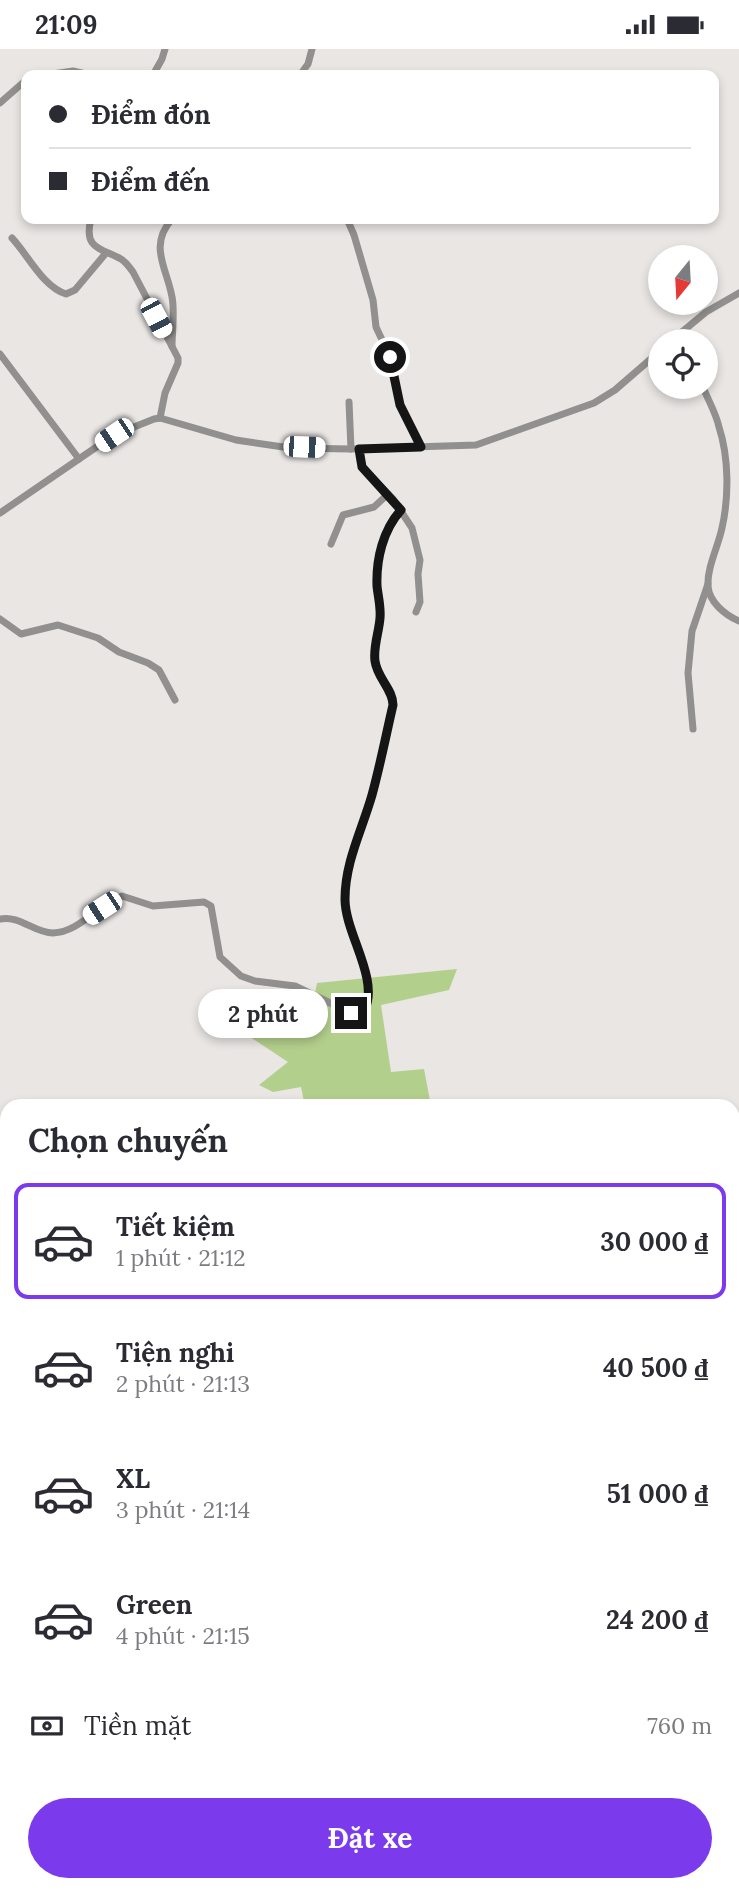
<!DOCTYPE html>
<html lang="vi">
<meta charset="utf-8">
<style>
:root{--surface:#fff;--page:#f7f7f7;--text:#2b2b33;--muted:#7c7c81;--line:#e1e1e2;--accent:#7c3aed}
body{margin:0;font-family:Lora,serif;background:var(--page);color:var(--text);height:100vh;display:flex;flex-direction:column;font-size:26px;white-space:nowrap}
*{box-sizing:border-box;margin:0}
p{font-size:23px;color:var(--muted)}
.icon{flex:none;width:38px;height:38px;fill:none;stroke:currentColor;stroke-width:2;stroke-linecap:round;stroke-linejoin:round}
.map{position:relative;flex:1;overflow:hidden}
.drawer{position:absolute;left:0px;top:1050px;width:740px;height:793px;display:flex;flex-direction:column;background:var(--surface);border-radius:21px 21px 0 0;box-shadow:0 4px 10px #0003}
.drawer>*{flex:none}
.guide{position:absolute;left:21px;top:21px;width:698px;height:154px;border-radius:14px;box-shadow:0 4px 10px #0003;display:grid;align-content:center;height:154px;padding:0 28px;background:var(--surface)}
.needle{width:46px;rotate:198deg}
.tools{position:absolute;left:648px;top:196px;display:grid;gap:14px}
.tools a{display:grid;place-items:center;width:70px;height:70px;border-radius:50%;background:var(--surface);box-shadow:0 4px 10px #0003;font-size:35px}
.end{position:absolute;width:32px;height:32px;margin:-16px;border:9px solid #161515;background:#fff;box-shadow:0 0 0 4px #fff}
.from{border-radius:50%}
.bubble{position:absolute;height:49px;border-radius:24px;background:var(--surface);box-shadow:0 4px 10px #0003;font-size:23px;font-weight:700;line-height:49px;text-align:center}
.car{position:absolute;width:21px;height:42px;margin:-21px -10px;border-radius:9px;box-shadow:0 0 5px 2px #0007;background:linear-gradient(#fff 24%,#345 0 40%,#fff 0 76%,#345 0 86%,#fff 0)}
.guide b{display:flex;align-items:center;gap:24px;height:66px;font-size:26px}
.guide b+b{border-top:2px solid var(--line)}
.guide i{width:18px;height:18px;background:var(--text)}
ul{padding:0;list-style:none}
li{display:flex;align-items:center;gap:21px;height:116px;margin:0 14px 10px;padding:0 14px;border:4px solid transparent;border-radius:14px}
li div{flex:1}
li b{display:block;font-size:26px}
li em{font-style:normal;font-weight:700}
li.active{border-color:var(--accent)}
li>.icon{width:63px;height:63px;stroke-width:1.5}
h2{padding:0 28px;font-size:32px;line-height:84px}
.pay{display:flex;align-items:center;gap:18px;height:77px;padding:0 28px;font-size:26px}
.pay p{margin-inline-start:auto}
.primary-button{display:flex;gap:14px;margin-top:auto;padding:14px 28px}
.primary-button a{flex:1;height:80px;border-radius:42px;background:var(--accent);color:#fff;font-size:28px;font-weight:700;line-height:80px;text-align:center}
.status{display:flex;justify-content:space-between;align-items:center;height:49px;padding:0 35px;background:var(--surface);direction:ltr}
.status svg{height:19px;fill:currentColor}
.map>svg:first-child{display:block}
.green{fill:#b3cf8c}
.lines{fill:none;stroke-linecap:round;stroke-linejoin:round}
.minor{stroke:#91908f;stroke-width:7}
.route{stroke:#161515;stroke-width:9}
</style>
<div class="status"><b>21:09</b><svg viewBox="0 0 49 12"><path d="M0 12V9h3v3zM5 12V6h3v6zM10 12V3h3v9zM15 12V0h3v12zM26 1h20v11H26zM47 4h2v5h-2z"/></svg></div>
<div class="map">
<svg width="739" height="1842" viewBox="0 0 739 1842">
<rect width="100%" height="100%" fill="#e9e6e4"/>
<path class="green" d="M457 920 449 941 381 956 391 1023 424 1020 431 1057H305L301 1038 273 1043 259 1036 288 1013 247 986 253 964 309 977 317 934Z"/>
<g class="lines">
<g class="minor">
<path d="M46 26 73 22 90 26"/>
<path d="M153 26 162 10 165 0"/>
<path d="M300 26 308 15 312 0"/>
<path d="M0 54 26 31"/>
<path d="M91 170C83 200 101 199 121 210 126 213 130 219 133 223L178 309V314L165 344 160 369"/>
<path d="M172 170C148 197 167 219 172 248 175 263 172 282 172 297"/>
<path d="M347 170 354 186 373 251 376 278 390 308 400 356 421 398"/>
<path d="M12 189C28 206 43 238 66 245L75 241 106 204"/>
<path d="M671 292 706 263 739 244"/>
<path d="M0 305 79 410"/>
<path d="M703 338C708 351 716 364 719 378 729 409 729 448 722 479 718 498 707 518 708 537 709 553 725 566 739 572"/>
<path d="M349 353 351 400"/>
<path d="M359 400 362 418 393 450 412 479 420 511 418 525 420 553 416 563"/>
<path d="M0 464 114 386 154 370 160 369 236 391 290 399 351 400 476 396 594 354 615 341 660 302"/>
<path d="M331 495 343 466 374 458 388 445"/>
<path d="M0 570 21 585 58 576 98 589 119 603 148 614 159 621 175 651"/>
<path d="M693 680 688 624 692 582 708 535"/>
<path d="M0 870C20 866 34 884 53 884 80 883 98 855 122 847L153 857 204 853 211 857 220 908 241 927 255 932 295 937 351 964H359L365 960C379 930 345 884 345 850 345 813 362 781 372 746 381 717 386 686 393 657 393 640 377 628 375 612 373 598 379 583 380 569 381 558 378 547 377 537 376 509 383 481 401 461"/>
<path d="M0 1254 7 1262"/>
<path d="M0 1336 7 1331"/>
<path d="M0 1402H1"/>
<path d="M733 1651 739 1657"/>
<path d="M0 1766 7 1767"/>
<path d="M431 1836 432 1842"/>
<path d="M68 1842 70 1836"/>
</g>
</g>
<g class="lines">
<path class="route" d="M351 964H359L365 960C379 929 345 884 345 850 345 813 362 781 372 746 380 717 386 686 393 656 393 640 377 629 375 612 373 598 379 583 380 569 381 558 378 547 377 537 376 510 383 481 401 461L362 418 359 400 421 398 400 356 390 308"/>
</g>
</svg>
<div class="tools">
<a><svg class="needle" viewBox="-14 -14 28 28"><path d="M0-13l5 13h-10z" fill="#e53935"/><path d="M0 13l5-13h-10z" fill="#7c7c81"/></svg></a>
<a><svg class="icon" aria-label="locate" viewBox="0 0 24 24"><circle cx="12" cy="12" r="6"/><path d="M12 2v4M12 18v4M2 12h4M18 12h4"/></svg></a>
</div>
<i class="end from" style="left:390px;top:308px"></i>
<i class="end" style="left:351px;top:964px"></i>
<div class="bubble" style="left:198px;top:940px;width:130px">2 phút</div>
<i class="car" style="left:156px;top:269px;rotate:152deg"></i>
<i class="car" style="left:114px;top:386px;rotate:236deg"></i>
<i class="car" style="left:304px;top:398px;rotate:92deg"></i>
<i class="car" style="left:102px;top:859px;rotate:237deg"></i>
<div class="guide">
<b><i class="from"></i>Điểm đón</b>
<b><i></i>Điểm đến</b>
</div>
<section class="drawer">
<h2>Chọn chuyến</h2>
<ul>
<li class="active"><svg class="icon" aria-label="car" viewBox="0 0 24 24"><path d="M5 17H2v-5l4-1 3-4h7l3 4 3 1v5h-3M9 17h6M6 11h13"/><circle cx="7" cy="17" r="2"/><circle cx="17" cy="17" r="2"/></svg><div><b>Tiết kiệm</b><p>1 phút · 21:12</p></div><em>30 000 ₫</em></li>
<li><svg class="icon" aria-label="car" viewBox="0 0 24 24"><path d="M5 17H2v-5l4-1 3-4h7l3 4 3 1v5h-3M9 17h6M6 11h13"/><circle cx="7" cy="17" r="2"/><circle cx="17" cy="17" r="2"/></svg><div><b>Tiện nghi</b><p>2 phút · 21:13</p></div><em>40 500 ₫</em></li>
<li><svg class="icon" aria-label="car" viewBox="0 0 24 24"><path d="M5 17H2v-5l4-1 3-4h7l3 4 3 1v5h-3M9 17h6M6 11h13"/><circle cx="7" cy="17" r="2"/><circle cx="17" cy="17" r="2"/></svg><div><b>XL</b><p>3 phút · 21:14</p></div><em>51 000 ₫</em></li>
<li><svg class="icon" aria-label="car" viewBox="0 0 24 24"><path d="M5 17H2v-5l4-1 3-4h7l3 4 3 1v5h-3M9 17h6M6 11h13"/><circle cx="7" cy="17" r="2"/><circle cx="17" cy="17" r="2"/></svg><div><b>Green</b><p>4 phút · 21:15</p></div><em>24 200 ₫</em></li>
</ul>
<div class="pay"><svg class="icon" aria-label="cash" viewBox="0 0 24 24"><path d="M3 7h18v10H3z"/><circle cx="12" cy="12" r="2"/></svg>Tiền mặt<p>760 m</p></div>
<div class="primary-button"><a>Đặt xe</a></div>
</section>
</div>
